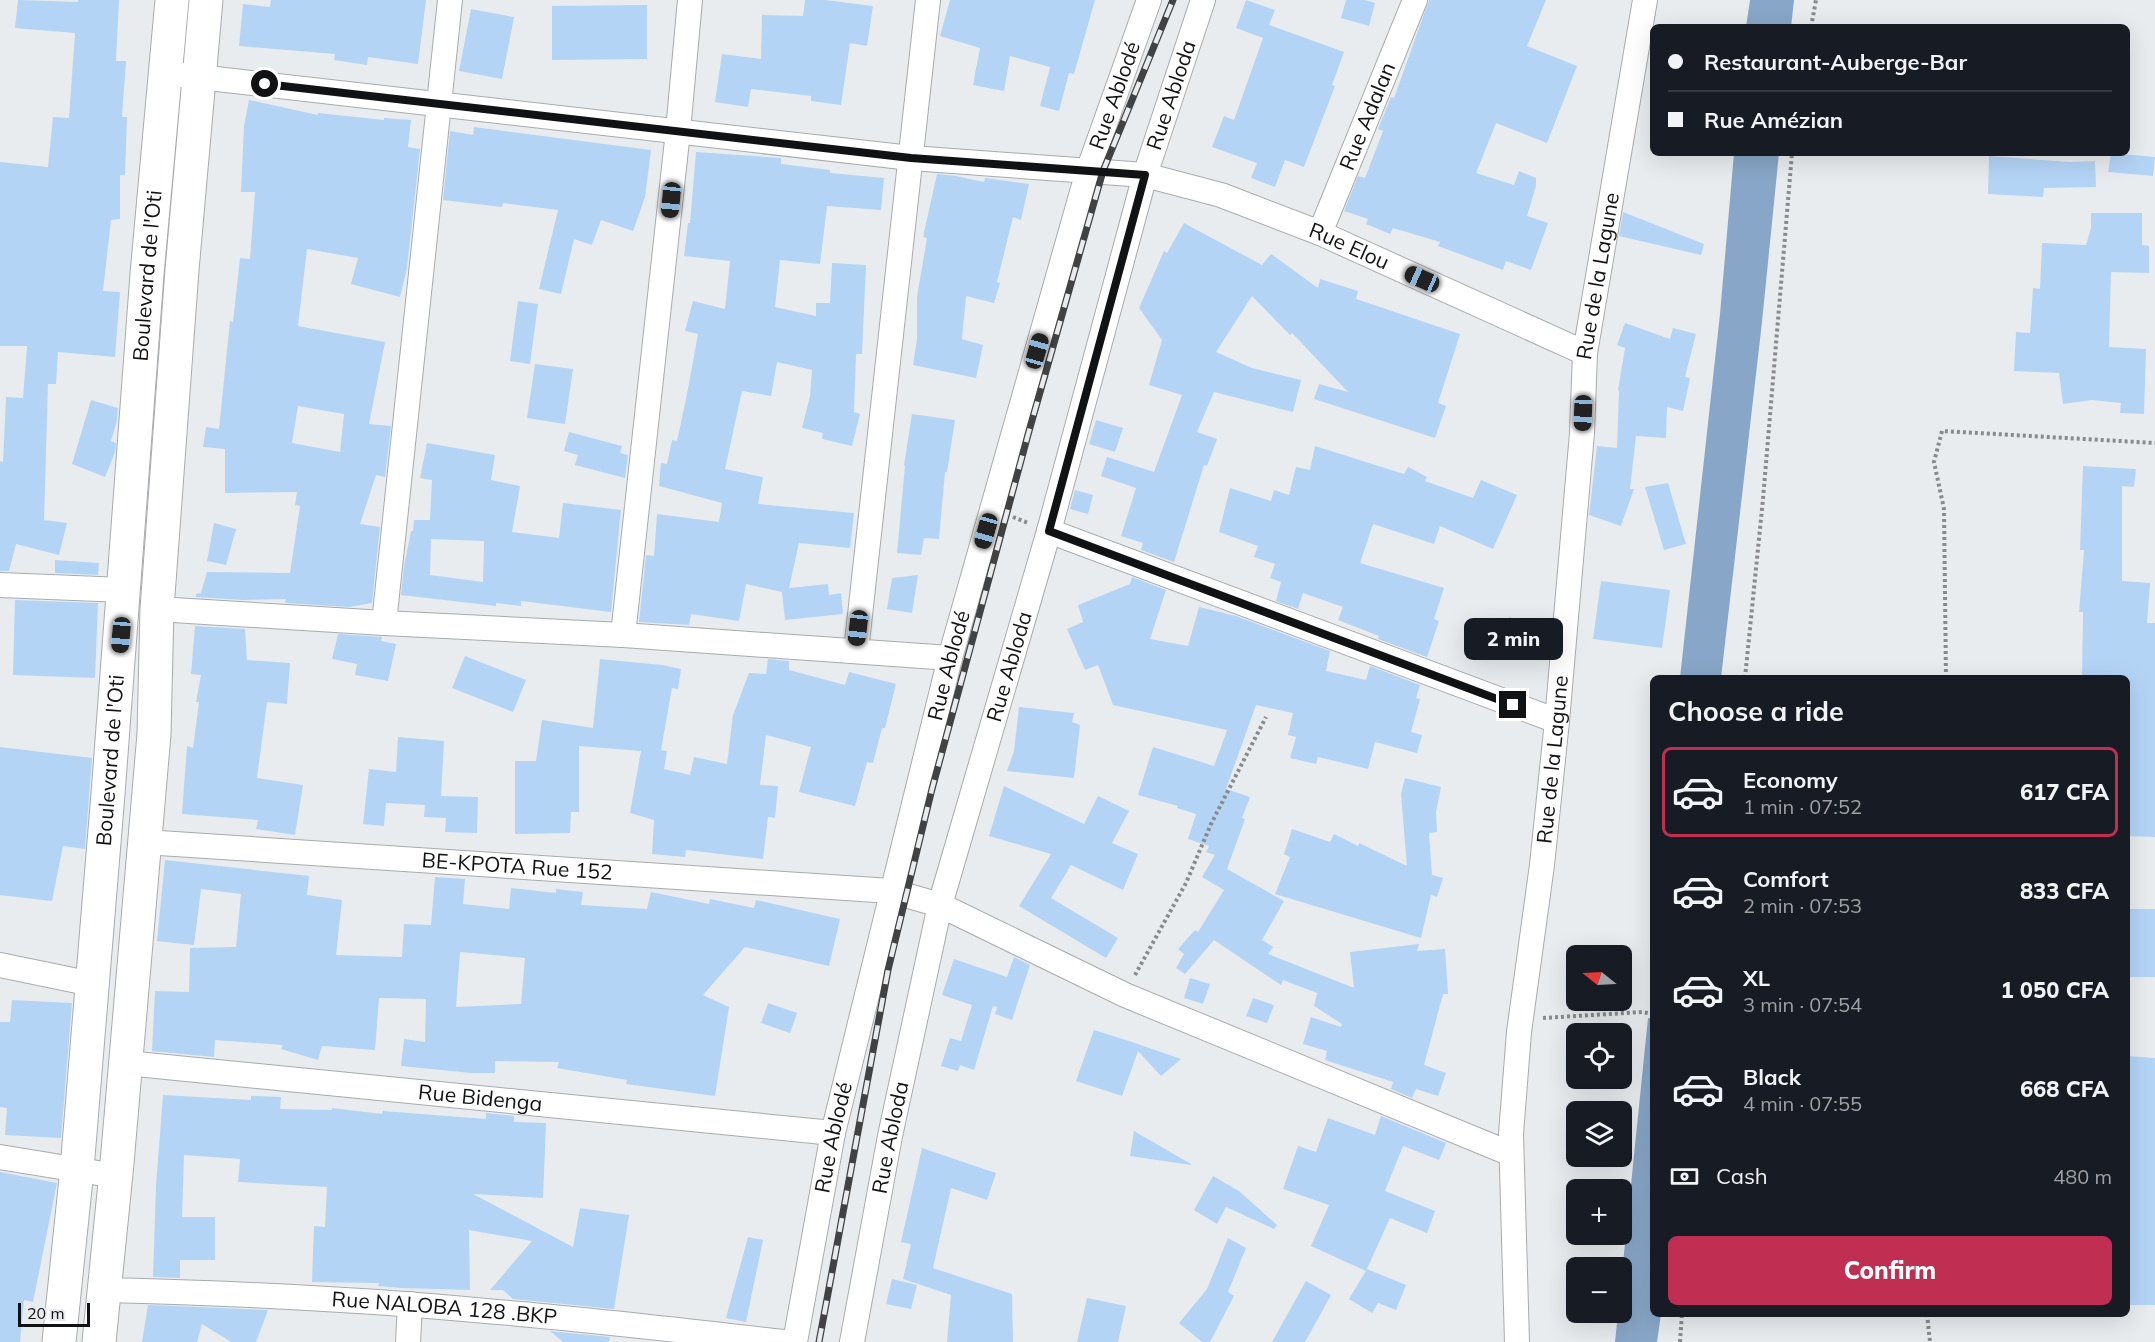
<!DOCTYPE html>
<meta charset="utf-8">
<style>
:root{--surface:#171b24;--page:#20242c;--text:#f1f3f6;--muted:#9ea1a6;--line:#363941;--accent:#c02f51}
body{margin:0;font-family:Mulish,sans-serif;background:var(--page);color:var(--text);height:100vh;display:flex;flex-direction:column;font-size:22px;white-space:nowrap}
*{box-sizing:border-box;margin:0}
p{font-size:20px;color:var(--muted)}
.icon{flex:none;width:33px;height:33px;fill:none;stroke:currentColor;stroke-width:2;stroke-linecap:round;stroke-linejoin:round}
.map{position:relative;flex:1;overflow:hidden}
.sheet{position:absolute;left:1650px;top:675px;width:480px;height:642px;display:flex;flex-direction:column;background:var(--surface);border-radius:9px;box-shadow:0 6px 24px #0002}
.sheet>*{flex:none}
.guide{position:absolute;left:1650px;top:24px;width:480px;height:132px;border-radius:9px;box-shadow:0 6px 24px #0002;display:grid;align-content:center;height:132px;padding:0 18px;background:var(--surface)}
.needle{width:39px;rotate:288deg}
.tools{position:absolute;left:1566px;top:945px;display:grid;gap:12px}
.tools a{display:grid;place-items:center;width:66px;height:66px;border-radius:9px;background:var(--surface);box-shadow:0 6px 24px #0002;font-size:30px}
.scale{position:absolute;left:18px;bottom:15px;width:72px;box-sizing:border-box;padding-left:6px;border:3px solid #111213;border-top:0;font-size:16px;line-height:21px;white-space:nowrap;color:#111213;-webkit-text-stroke:4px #e9ecef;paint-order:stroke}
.end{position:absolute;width:27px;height:27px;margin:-14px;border:8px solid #111213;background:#fff;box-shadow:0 0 0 3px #fff}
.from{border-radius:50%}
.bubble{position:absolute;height:42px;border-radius:9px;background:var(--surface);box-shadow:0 6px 24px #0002;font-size:20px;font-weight:800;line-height:42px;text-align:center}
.car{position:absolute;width:18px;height:36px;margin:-18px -9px;border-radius:8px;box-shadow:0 0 4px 2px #0007;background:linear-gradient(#222 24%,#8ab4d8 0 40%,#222 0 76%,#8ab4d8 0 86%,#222 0)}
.guide b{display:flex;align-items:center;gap:21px;height:57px;font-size:22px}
.guide b+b{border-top:2px solid var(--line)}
.guide i{width:15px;height:15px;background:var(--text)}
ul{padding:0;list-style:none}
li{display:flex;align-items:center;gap:18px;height:90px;margin:0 12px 9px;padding:0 6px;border:3px solid transparent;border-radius:9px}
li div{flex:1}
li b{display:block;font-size:22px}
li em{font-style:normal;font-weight:800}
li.on{border-color:var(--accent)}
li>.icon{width:54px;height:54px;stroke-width:1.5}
h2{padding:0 18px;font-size:27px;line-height:72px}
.pay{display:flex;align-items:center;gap:15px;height:66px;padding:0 18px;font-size:22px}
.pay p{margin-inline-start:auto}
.button{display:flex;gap:12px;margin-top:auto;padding:12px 18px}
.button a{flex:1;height:69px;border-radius:9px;background:var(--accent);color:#fff;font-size:24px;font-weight:800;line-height:69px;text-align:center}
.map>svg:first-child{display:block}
.water{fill:#88a6c7}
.building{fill:#b4d4f6;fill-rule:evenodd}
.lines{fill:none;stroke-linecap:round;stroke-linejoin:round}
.street-casing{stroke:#a8abae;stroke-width:26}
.secondary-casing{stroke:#a8abae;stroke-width:35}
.path{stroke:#888a8c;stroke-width:4;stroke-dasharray:3 3;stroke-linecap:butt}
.street{stroke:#fff;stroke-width:24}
.secondary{stroke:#fff;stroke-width:33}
.rail-casing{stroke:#414244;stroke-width:7}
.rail{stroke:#e9ecef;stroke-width:4.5;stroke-dasharray:14;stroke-linecap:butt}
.route{stroke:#111213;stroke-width:8}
.labels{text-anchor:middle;stroke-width:4.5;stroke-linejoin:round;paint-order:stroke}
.street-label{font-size:21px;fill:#111213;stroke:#e9ecef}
</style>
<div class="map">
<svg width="2155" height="1342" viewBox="0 0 2155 1342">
<rect width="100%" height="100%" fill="#e9ecef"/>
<g class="water">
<path d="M1750 0H1794L1791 27H1746Z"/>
<path d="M1734 153H1779L1762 322 1721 678H1680L1720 314Z"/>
<path d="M1648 1018 1653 1019V1314H1661L1657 1342H1615L1618 1313 1622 1312V1273Z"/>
</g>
<g class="building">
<path d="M18 0 78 2V0H119L116 61H126L122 117H127L125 175H120V219L111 220 103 291 120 292 115 357 58 352 56 384H48L44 521 45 520 67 523 59 555 16 544 9 571H0V461L3 462 6 397 23 398 27 346H0V162L48 167 53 117 69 118 75 33 15 28Z"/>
<path d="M271 0H426L418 64 368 57 367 65 334 60 335 54 239 46 243 4 270 7Z"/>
<path d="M805 0H825L873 6 867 46 850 43 841 105 811 101V96L751 89 748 107 715 102 722 54 761 59 762 15 803 16Z"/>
<path d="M950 0H1095L1074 74 1069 73 1059 111 1040 106 1050 67 1010 56 1004 91 973 85 980 48 940 36Z"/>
<path d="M1246 0 1275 10 1269 25 1344 52 1332 85 1335 86 1304 167 1285 160 1275 187 1251 178 1257 163 1212 147 1224 116 1234 120 1263 38 1236 28Z"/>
<path d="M1346 0H1365L1375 3 1369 26 1341 18Z"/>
<path d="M1429 0H1546L1527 46 1577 66 1547 143 1496 123 1476 173 1514 185 1519 171 1536 178V186L1527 216 1548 223 1531 270 1506 261 1503 270 1438 246 1440 242 1393 228 1390 234 1366 224 1368 219 1344 211 1358 176 1365 178 1383 131 1378 129 1391 97 1394 98Z"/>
<path d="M647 5V59L552 60V6Z"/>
<path d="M471 9 514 17 502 79 459 71Z"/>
<path d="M249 100 318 115V113L384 120V118L411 120 408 147 420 149 407 268 400 297 351 284 358 258 307 249 298 326 385 342 369 424 391 426 385 477 376 475 360 524 380 527 372 603 349 607 285 603 286 599 243 600 196 597V594L201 593 207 572 290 573 300 506 295 505 297 492 225 493V449L203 447 206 427 219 429 230 321 233 322 240 258 250 259 255 192H241L244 126ZM298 406 344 414 340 452 292 443Z"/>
<path d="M474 127 651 150 645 197 633 231 601 220 592 245 574 239 561 294 539 289 558 210 503 203 502 207 443 200 450 131 473 135Z"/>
<path d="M696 152 781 158V164L830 170V173L884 178 881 210 827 206 820 264 780 260 775 307 816 316V303H830L832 263 866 265 862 354H856L854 412 860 414 852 446 822 439 823 433 802 428 810 396 812 370 777 362 771 396 742 391 725 469 763 477 758 504 854 513 850 548 799 543 789 588 828 584 829 595 841 593 843 614 785 620 782 592 746 584 739 621 691 614 689 625 639 622 646 555 654 556 657 514 719 522 722 503 659 486 661 463 667 464 672 440 677 441 687 394 698 334 685 331 693 301 725 309 730 261 684 256 688 223H690Z"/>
<path d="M2111 153 2155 157 2153 176 2108 172Z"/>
<path d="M1989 156 2070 162 2095 161 2096 187 2044 188 2043 197 1988 194Z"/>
<path d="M937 174 956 176 984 182 985 178 1029 184 1021 220 1013 217 997 282 1000 283 994 303 966 296 962 339 983 345 976 378 913 365 917 339V297L927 238 923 237Z"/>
<path d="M1623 212 1704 244 1701 255 1619 236Z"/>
<path d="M2091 213H2142V245L2149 246V273L2111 272 2109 347 2146 349 2144 414 2120 413 2121 403 2092 400 2063 404 2059 373 2014 371 2016 332 2030 333 2033 288 2040 289 2042 243 2086 245 2091 228Z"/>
<path d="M1184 223 1262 265 1271 254 1318 288 1320 279 1358 291 1356 299 1460 334 1438 403 1446 406 1435 438 1314 399 1319 384 1348 392 1292 333 1290 335 1252 296 1216 352 1252 368 1301 380 1293 412 1214 392 1197 432 1217 439 1207 466 1204 465 1174 562 1141 550 1143 543 1121 536 1136 488 1101 476 1107 457 1154 472 1182 395 1149 385 1162 340 1139 308 1164 251 1167 253Z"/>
<path d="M518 301 538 304 530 364 510 361Z"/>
<path d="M1625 323 1670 339 1673 328 1696 334 1685 377 1690 378 1683 411 1667 407 1666 438 1636 436 1630 489H1634L1621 526 1589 515 1597 446 1617 448 1619 391 1618 390 1625 348 1617 345Z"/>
<path d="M535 364 573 369 565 424 527 418Z"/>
<path d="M91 400 118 408 117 420 111 441 116 443 115 452 105 477 72 464Z"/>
<path d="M912 414 955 420 947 472H945L939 539 924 538 921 555 897 553 905 466 904 465Z"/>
<path d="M1096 420 1123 428 1115 452 1089 444Z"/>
<path d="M569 432 622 446 620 453 628 455 625 478 575 465 578 455 564 451Z"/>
<path d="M427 443 495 455 491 480 520 486 512 532 559 538 563 503 621 510 611 612 521 601V606L496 603V606L401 595 404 566 411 531H413L414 520H430L432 480 420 478ZM431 539 484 541 483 582 430 575Z"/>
<path d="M1315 446 1404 474 1408 467 1427 477 1425 481 1473 498 1481 480 1517 495 1493 549 1440 526 1434 544 1373 524 1360 563 1444 588 1434 619 1439 621 1427 657 1378 639 1379 636 1338 620 1343 607 1303 593 1298 609 1276 601 1281 582 1270 578 1275 564 1254 557 1258 546 1219 532 1230 488 1271 501 1274 490 1289 495 1296 467 1310 470Z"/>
<path d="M2083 466 2136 469 2134 487 2122 486V581L2150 583 2147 623H2155V837L2127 836V678H2082L2083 612H2079L2084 550H2080Z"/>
<path d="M1668 483 1686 544 1664 550 1645 487Z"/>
<path d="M1075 490 1093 495 1088 514 1070 509Z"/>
<path d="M214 523 236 529 226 565 207 561Z"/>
<path d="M55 560 99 563 98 575 55 573Z"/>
<path d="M918 575 912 613 887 609 892 578Z"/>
<path d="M1132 577 1166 590 1150 639 1188 646 1199 607 1236 616 1330 651 1326 671 1366 680 1370 666 1420 685 1416 698 1420 699 1411 732 1422 735 1417 753 1375 742 1368 769 1318 757 1316 764 1290 758 1296 737 1288 735 1293 713 1256 705 1226 789 1250 797 1242 818 1245 819 1227 869 1284 901 1262 940 1273 947 1268 954 1354 988 1350 952 1419 944 1417 951 1445 949 1448 994H1443L1424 1065 1446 1073 1438 1096 1416 1089 1412 1098 1391 1089 1393 1082 1325 1060 1327 1051 1303 1044 1311 1017 1341 1027 1342 1024 1314 1006 1317 993 1283 980 1281 985 1214 940 1185 974 1176 968 1184 954 1178 949 1195 930 1198 932 1224 890 1202 877 1215 855 1206 852 1209 846 1188 839 1196 814 1177 808 1178 806 1138 795 1153 747 1214 766 1227 730 1113 705 1098 665 1085 670 1067 629 1083 622 1078 605 1130 584Z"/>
<path d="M1601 581 1670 590 1662 648 1593 639Z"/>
<path d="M15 600 98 603 95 678 13 675Z"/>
<path d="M1509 617 1530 623 1520 658 1499 653Z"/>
<path d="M195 626 245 629 247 660 290 663 287 704 267 702 257 778 303 785 295 835 256 829 258 820 182 814 187 746 193 748 199 702H196L201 675 191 674Z"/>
<path d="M338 634 382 637 381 641 396 644 388 681 355 675 357 664 332 659Z"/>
<path d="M465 656 526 680 513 712 452 688Z"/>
<path d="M600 659 662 665 681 669 678 689 672 688 661 750 667 751 664 769 690 775 694 757 727 764 733 715 749 673 766 674 768 659 789 661V670L845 685 849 672 896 684 885 728H882L873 763 867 762 855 806 799 792 811 747 766 735 760 785 778 786 775 818 768 817 763 859 686 850 685 857 652 854 654 820 630 813 641 751 579 746V812H571L570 833 515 834V761H536L542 720 593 728Z"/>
<path d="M1019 707 1074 713 1072 722 1080 725 1074 778 1007 771 1014 751Z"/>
<path d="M398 737 444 741 441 796 478 797 477 833 445 832 446 818 424 817 425 805 386 803 384 826 363 824 369 769 396 772Z"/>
<path d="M0 747 92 758 85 849 63 846 52 901 0 895Z"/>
<path d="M1405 778 1441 787 1436 812 1437 832 1429 833 1432 875 1443 878 1437 897 1431 895 1421 938 1275 894 1290 857 1284 854 1292 829 1330 842 1334 834 1358 846 1359 843 1407 866 1401 794Z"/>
<path d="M1004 786 1084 824 1098 796 1129 811 1112 843 1138 854 1123 890 1071 865 1051 898 1118 938 1106 958 1019 906 1051 854 989 836Z"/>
<path d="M165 860 309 876 307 895 342 900 336 955 402 957 404 924 431 925 435 877 465 879 463 904 509 909 511 888 556 893V889L583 892 581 905 647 909 651 892 709 904 710 899 754 908 756 900 840 919 829 966 745 947 703 995 729 1007 715 1096 626 1084 627 1080 557 1068 559 1062 495 1061V1073H471L401 1066 404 1039 425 1042 426 999 379 998 375 1050 322 1046 318 1060 281 1049 283 1045 215 1040 214 1057 152 1051 155 991 189 992 190 948 236 947 241 894 201 889 194 945 157 941ZM460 952 525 958 521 1004 456 1007Z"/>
<rect x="2127" y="909" width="28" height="68"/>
<path d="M1014 957 1030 965 1012 1020 995 1014 997 1007 993 1006 974 1070 960 1065 958 1071 941 1066 950 1038 961 1041 972 1005 942 995 954 959 1007 977Z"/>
<path d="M1190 978 1210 984 1203 1004 1184 998Z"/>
<path d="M1253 998 1274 1005 1267 1023 1246 1016Z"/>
<path d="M12 1000 72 1003 61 1138 5 1135 7 1108 0 1107V1022H10Z"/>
<path d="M768 1003 797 1013 790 1033 761 1023Z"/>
<path d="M1094 1030 1129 1041 1181 1059 1161 1076 1138 1051 1122 1096 1076 1081Z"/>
<path d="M2127 1056 2155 1058V1305H2127Z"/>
<path d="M163 1095 251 1100V1096L281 1097 280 1109 332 1110V1108L382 1114 383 1111 486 1119V1113L514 1116V1122L546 1123 543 1198 473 1194 573 1247 580 1208 629 1215 614 1309 513 1299 503 1290H490L532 1241 469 1230 470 1290 402 1288 378 1286 379 1283 312 1282 314 1226 325 1227 327 1187 238 1182 240 1159 184 1155 182 1217H215V1260H180V1278L153 1277 156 1185Z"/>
<path d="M1381 1116 1446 1143 1439 1160 1403 1146 1385 1191 1435 1211 1427 1233 1390 1218 1366 1271 1311 1246 1329 1205 1283 1189 1298 1146 1316 1152 1328 1118 1375 1135Z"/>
<path d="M1134 1131 1191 1164V1165L1130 1156Z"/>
<path d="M922 1148 996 1173 987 1200 951 1188 933 1268 1012 1294 1013 1342H947L951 1295 903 1279 911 1244 901 1242Z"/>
<path d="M0 1172 57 1183 33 1302 24 1300 20 1342H0Z"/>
<path d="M1213 1176 1239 1191 1277 1225 1274 1229 1226 1207 1217 1224 1194 1210Z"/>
<path d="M748 1237 763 1240 746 1322 726 1318Z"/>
<path d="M1228 1238 1246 1248 1228 1292 1234 1296 1210 1342H1202L1179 1323 1207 1289Z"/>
<path d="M1367 1269 1406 1285 1396 1310 1378 1303 1372 1313 1349 1299Z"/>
<path d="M892 1279 917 1285 911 1309 886 1304Z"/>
<path d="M1306 1281 1331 1295 1305 1342H1272Z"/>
<path d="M1087 1298 1126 1306 1118 1342H1077Z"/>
<path d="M148 1305 200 1307 268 1310 256 1342H231L202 1324 197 1342H142Z"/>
<path d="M550 1331 559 1332 610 1337 609 1342H563Z"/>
</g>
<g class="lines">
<defs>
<g id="street">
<path id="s1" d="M164 73 911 158 1145 175 1221 195 1320 233 1585 353"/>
<path id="s2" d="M1320 233 1415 0"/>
<path d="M1049 531 1557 721"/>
<path d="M0 585 124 590"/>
<path d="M157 609 384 623 623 635 950 658"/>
<path d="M384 623 450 0"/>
<path d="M623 635 678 131 690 0"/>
<path d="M856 651 928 0"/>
<path id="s3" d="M144 842 891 891 940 905 1125 995 1511 1154"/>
<path d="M0 965 92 984"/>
<path id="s4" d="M126 1063 833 1133"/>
<path d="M0 1157 116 1176"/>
<path id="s5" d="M105 1290C232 1293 359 1299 486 1311 586 1319 685 1331 784 1342"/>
<path d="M408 1342 410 1304"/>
<path id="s6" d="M795 1342 833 1133 950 658 1088 171 1149 0"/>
<path id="s7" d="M852 1342 890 1136 940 905 1049 531 1145 175 1203 0"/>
<path id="s8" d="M1517 1342 1511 1134 1519 1032 1542 865 1557 721 1582 433 1585 353 1645 0"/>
</g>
<g id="secondary">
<path id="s9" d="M59 1342 77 1169 108 794 147 274 172 0"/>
<path d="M99 1342 117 1163 154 734 157 609 182 270 206 0"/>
</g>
</defs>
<use href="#street" class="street-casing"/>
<use href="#secondary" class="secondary-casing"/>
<g class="path">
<path d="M1811 27 1816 0"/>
<path d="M1013 517 1028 523"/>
<path d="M1745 678 1763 499 1792 153"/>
<path d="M1946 678 1944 509 1934 462 1942 431 2155 443"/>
<path d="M1135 975 1186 883 1211 824 1266 717"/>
<path d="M1543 1018 1642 1012 1653 1014"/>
<path d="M1927 1314 1930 1342"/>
<path d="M1680 1342 1682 1314"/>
</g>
<use href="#street" class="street"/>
<use href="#secondary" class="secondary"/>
<defs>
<path id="rail" d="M819 1342 888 970 932 789 1029 431 1103 171 1173 0"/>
</defs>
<use href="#rail" class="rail-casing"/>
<use href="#rail" class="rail"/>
</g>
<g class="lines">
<path class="route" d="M265 84 911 158 1145 175 1049 531 1513 705"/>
</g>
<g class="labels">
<g class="street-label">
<text dy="7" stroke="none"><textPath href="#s6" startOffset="1288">Rue Ablodé</textPath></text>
<text dy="7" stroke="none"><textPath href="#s7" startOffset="1288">Rue Abloda</textPath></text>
<text dy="7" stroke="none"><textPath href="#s2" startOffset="126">Rue Adalan</textPath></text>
<text dy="7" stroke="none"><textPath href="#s1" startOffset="1203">Rue Elou</textPath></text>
<text dy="7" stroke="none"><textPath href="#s9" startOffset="1070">Boulevard de l'Oti</textPath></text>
<text dy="7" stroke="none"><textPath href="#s8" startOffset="1071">Rue de la Lagune</textPath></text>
<text dy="7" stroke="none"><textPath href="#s6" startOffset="694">Rue Ablodé</textPath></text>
<text dy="7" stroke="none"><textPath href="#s7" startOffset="694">Rue Abloda</textPath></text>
<text dy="7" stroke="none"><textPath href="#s8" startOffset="585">Rue de la Lagune</textPath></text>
<text dy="7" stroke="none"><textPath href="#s9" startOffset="584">Boulevard de l'Oti</textPath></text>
<text dy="7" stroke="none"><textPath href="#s3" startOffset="374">BE-KPOTA Rue 152</textPath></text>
<text dy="7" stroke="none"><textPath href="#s4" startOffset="356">Rue Bidenga</textPath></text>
<text dy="7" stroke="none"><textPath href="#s6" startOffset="208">Rue Ablodé</textPath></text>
<text dy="7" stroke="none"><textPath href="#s7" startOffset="208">Rue Abloda</textPath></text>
<text dy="7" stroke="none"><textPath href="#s5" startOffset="340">Rue NALOBA 128 .BKP</textPath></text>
</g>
</g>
</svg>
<div class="tools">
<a><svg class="needle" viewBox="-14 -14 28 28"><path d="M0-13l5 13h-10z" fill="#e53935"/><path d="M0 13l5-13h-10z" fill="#9ea1a6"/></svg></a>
<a><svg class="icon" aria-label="locate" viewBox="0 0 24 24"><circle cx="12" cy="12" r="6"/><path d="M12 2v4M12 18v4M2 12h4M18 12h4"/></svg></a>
<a><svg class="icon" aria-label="layers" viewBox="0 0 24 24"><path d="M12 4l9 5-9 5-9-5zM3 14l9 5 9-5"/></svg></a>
<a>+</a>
<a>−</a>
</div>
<div class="scale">20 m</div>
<i class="end from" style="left:265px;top:84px"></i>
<i class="end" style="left:1513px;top:705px"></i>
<div class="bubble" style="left:1464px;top:618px;width:99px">2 min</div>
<i class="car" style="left:671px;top:200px;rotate:186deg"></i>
<i class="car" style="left:1422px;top:279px;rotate:294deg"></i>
<i class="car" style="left:1037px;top:351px;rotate:16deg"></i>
<i class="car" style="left:1583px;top:413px;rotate:182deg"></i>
<i class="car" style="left:986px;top:531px;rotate:196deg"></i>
<i class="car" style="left:858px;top:628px;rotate:187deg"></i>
<i class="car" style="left:121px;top:635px;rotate:185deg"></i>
<div class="guide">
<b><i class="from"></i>Restaurant-Auberge-Bar</b>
<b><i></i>Rue Amézian</b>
</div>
<section class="sheet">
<h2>Choose a ride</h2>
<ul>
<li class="on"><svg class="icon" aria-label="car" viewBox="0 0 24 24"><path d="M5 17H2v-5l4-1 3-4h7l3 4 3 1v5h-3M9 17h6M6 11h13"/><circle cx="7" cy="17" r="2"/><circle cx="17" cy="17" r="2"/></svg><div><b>Economy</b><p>1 min · 07:52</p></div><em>617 CFA</em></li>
<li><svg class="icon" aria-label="car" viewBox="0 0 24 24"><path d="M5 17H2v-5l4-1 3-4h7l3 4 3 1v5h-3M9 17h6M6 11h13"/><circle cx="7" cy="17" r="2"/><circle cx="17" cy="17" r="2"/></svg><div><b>Comfort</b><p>2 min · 07:53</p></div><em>833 CFA</em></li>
<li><svg class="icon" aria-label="car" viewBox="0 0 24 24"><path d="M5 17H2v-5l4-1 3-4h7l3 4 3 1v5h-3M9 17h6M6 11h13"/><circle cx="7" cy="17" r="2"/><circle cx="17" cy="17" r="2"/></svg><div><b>XL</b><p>3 min · 07:54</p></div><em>1 050 CFA</em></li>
<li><svg class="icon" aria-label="car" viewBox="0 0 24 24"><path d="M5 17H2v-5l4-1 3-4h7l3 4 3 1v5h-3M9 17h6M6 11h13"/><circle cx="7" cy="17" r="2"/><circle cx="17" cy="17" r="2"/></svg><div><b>Black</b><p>4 min · 07:55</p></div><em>668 CFA</em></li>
</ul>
<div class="pay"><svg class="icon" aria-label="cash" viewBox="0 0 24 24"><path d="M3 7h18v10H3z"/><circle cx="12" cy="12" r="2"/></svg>Cash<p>480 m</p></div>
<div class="button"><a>Confirm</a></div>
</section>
</div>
